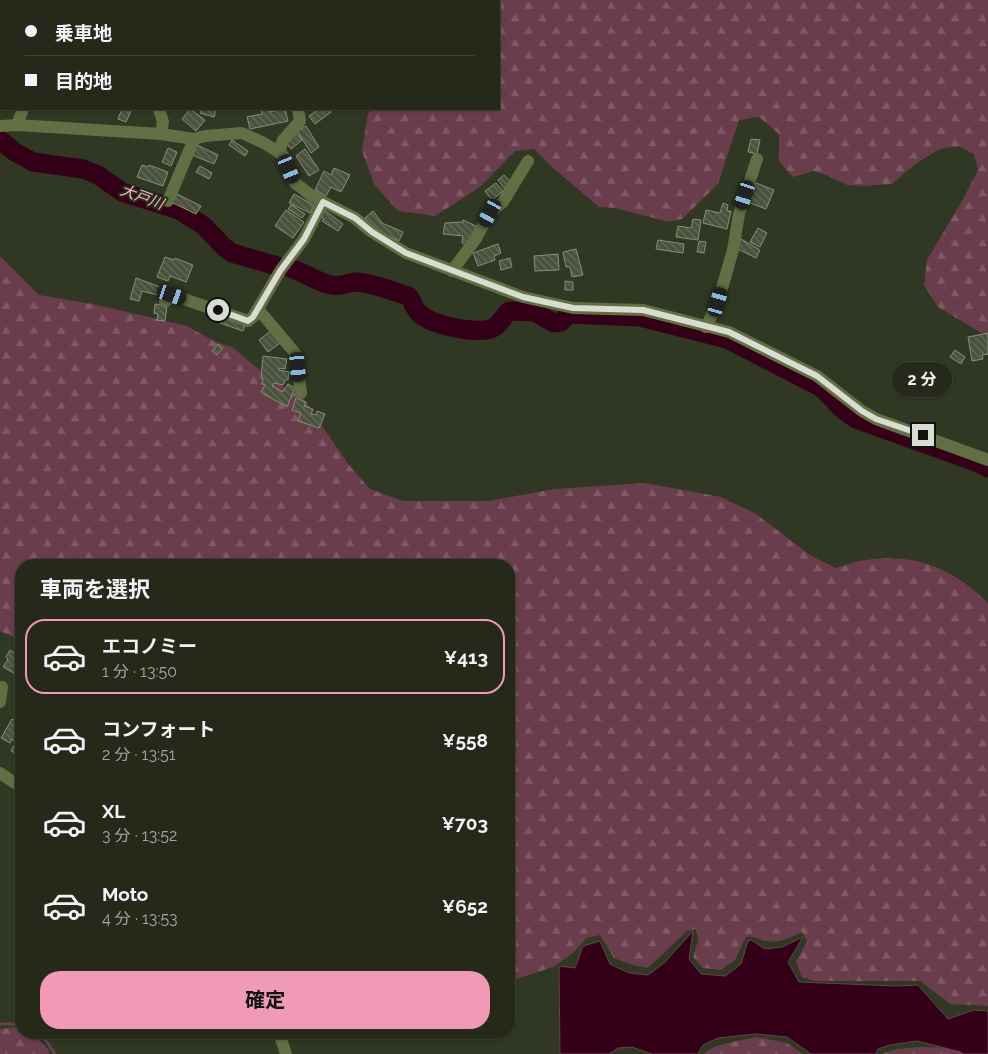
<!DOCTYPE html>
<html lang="ja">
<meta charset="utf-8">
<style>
:root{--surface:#24291a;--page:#2c3123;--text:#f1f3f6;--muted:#a3a6a2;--line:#414539;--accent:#f09ab6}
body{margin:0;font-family:Raleway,"Noto Sans JP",sans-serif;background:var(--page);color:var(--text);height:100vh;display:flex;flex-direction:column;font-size:19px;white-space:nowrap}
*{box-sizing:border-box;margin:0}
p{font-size:16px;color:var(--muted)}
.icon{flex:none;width:28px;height:28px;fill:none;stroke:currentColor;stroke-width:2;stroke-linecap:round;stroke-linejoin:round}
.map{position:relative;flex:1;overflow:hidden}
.drawer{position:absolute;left:15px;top:559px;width:500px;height:480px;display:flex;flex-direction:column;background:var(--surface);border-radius:20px;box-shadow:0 1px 4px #0004,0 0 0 1px var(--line)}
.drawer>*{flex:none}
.top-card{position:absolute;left:0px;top:0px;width:500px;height:110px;box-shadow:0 1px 4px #0004,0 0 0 1px var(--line);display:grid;align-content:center;height:110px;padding:0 25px;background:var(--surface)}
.end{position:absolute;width:22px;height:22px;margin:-11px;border:6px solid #d9ddd1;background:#111;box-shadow:0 0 0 2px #111}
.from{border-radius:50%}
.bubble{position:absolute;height:35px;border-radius:18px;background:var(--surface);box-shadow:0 1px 4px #0004,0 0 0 1px var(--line);font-size:16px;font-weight:700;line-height:35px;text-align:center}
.car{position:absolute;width:15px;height:30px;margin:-15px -8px;border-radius:6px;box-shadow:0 0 4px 1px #0007;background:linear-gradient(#222 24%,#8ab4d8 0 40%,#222 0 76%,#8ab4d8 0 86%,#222 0)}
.top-card b{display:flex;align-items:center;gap:18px;height:48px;font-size:19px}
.top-card b+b{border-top:1px solid var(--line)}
.top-card i{width:12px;height:12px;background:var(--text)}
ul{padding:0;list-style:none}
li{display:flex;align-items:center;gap:15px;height:75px;margin:0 10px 8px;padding:0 15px;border:2px solid transparent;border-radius:20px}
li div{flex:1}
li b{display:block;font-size:19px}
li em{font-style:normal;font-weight:700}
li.active{border-color:var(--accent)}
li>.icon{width:45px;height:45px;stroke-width:1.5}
h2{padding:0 25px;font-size:22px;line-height:60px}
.button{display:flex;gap:10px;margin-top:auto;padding:10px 25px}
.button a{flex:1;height:58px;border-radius:20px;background:var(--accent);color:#111;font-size:20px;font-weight:700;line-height:58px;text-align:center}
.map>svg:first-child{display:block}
.forest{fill:url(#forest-firs)}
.water{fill:#340018;stroke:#664250}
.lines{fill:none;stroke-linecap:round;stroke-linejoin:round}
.stream{stroke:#664250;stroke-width:3}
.river{stroke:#340018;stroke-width:19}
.building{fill:url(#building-back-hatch);stroke:#878f78}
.minor{stroke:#626f44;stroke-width:12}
.route{stroke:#d9ddd1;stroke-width:6}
.labels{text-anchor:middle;stroke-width:4;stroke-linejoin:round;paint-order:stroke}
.water-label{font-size:15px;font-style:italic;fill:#faafc6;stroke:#262d19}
</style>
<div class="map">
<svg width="988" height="1054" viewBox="0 0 988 1054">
<defs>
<pattern id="forest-firs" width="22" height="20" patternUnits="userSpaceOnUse" patternTransform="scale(1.25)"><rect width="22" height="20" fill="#6a3d4c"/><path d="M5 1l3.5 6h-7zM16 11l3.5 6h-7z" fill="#7f5965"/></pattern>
<pattern id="building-back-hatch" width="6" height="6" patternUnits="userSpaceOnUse" patternTransform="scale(1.25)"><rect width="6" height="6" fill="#4a513c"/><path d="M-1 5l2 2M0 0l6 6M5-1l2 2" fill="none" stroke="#646a57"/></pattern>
</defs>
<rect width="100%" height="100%" fill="#303723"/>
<g class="forest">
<path d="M164 0H988V337L938 307 924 285 927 260 963 199 978 170 974 154 959 146 940 149 915 164 892 184 862 186 847 185 828 176 814 171 793 177 779 161V134L759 117 739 120 718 184 682 219 669 222 615 208 599 207 552 167 534 149 515 151 480 187 435 216 398 211 374 184 362 151 368 113 373 109H499V1H164Z"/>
<path d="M0 256 39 295 93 304 187 326 214 341 232 347 268 377 303 398 349 465 370 489 403 501H488L555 489 645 483 721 497 756 514 811 556 836 568C846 565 856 561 866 560 916 553 952 568 988 603V1006L950 1004 920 981H815L802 977 796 962 807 941 802 932C791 937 779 944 766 941 758 940 756 936 746 937L735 960 721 970 703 968 693 957 698 940 696 929 687 931 648 968 632 965 614 958 600 935 587 938 573 953 553 967 513 980 509 979V565H21V640L0 631Z"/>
<path d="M15 1027 21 1030V1032C34 1032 40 1042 49 1050V1054H0V1029Z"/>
<path d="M757 1037 787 1043 803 1054H704C710 1044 745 1040 757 1037Z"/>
<path d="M921 1047 988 1049V1054H881L897 1049Z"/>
</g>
<path class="water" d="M693 931 689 959 701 974 725 976 741 964 748 941 751 940 765 949 782 947 803 937 788 962 799 982 895 986 918 985 948 1019 974 1010 988 1011V1054H963L961 1052 917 1041 890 1045 878 1049 876 1054H811L787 1037 756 1034 718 1038 703 1045 698 1054H652L632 1047 618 1048 609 1054H560L559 966 575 968 583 946 600 941 610 964 629 973 648 975 664 963Z"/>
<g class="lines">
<g class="stream">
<path d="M0 1024H21"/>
<path d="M40 1032 55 1054"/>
</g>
<g class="river">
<path d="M0 140 15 152 33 162 83 169 98 175 122 192 179 210 204 226 224 247 232 253 277 266"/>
<path d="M292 269C306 273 317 282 331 285 340 287 347 283 354 282 366 281 395 292 408 296 413 300 413 307 418 312 429 325 477 335 493 328 499 325 504 316 509 311L534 312 554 323 561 322 569 314 640 317 727 339 822 388 842 409 856 419 973 461 988 468"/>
</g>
</g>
<g class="building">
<path d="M122 109H132L126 122 118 119Z"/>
<path d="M190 109 205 120 196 131 182 119Z"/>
<path d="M202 109H216L214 117 200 113Z"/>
<path d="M261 109H268L269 112 285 109 288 121 250 129 247 117 262 114Z"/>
<path d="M319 109H328L331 112 315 124 309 116Z"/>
<path d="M306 126 319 147 311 153 297 131Z"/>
<path d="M296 133 302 140 291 149 285 141Z"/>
<path d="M751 139 760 140 757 154 748 152Z"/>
<path d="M232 140 248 151 245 156 229 145Z"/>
<path d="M195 144 218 155 214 164 190 154Z"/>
<path d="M168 148 177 152 171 166 162 162Z"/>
<path d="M305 149 319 170 309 176 296 156Z"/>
<path d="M142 165 148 167 149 165 168 172 163 186 137 177Z"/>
<path d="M200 166 212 173 209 179 196 172Z"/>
<path d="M334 168 350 175 341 192 331 187 326 196 315 190 324 171 331 175Z"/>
<path d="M504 175 511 182 504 188 498 180Z"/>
<path d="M496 183 503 191 492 200 485 191Z"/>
<path d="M756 183 774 190 766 209 745 201Z"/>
<path d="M175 193 201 206 196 214 171 202Z"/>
<path d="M294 194 314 205 310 213 289 203Z"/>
<path d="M723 203 728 205 727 211H731L727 229 703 223 706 210 720 213Z"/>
<path d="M291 205 305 214 302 218 288 209Z"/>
<path d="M323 209 343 224 338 231 322 221 324 219 319 215Z"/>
<path d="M286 210 304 222 293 238 275 226Z"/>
<path d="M373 211 382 223 403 232 399 241 377 230 365 218Z"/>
<path d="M693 219 701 220 698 240 676 237 678 226 691 228Z"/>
<path d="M463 220 478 227 467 246 462 243 463 236 443 234 445 223 463 222Z"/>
<path d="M758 228 767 233 760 247 750 242Z"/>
<path d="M741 239 760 250 756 258 736 248Z"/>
<path d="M658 240 684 244 683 253 656 249Z"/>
<path d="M699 241 706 242 704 253 697 252Z"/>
<path d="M498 244 501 253 494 256 495 260 478 266 473 253Z"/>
<path d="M576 249 583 275 572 277 570 267H566L563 252Z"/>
<path d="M558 254 559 270 535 271 534 256Z"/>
<path d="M165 257 174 260 175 258 193 265 186 282 170 276 168 281 157 277Z"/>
<path d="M510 258 512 267 501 270 499 261Z"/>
<path d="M136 278 163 288 161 296 142 291 139 301 130 299Z"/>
<path d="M565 281 573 282V290H565Z"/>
<path d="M155 304 167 306 165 321 157 320 158 314 154 313Z"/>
<path d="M222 317 245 325 243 331 220 323Z"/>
<path d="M271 331 280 343 268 352 259 340Z"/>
<path d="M988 333V355V354L982 355 983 359 972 361 968 337Z"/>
<path d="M218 344 223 348 217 355 212 351Z"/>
<path d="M955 350 965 357 961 364 950 357Z"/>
<path d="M263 356 287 359 285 369 279 368V370L289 372 288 380 286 379 283 385 274 383 272 386 283 392 288 384 295 388 287 407 261 392 265 385 262 384 263 378H261Z"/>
<path d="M296 398 306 402 304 406 313 409 311 414 316 415 317 411 325 414 319 428 298 421 301 413 292 410Z"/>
<path d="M10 650 21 657V677L3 667 8 659 6 657Z"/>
<path d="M12 719 21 724V753L19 752 17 754 11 751 16 742 12 739 10 743 1 738Z"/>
</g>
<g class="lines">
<g class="minor">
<path d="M48 0 49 1"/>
<path d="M76 1 78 0"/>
<path d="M159 109 163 122 161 134"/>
<path d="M17 125 23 109"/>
<path d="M0 126 17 125 161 134 194 139 205 136 242 133 264 143 283 155 295 183 312 196 355 218 372 232 406 253 523 297 573 308 643 310 729 332 817 376 862 411 876 419 988 460"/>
<path d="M279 152 283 140 300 121 298 109"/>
<path d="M168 201 194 139"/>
<path d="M452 271 475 240 490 213 503 202 528 161"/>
<path d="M165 302 172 295 248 321 253 317 280 271 304 239 323 202"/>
<path d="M258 309 295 353 301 393"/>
<path d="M706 327 718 302 733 250 739 214 757 159"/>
<path d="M0 702 2 687"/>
<path d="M0 773 21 787"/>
<path d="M279 1032 286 1054"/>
</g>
</g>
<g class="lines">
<path class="route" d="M218 310 248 321 253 317 280 271 304 239 323 202 355 218 372 232 406 253 523 297 573 308 643 310 729 332 817 376 862 411 876 419 923 435"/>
</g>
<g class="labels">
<g class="water-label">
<text transform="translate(142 197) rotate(20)" y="5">大戸川</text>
</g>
</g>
</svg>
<i class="end from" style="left:218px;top:310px"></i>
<i class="end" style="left:923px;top:435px"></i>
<div class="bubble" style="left:892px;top:362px;width:60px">2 分</div>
<i class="car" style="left:289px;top:169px;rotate:157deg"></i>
<i class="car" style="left:745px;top:195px;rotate:198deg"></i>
<i class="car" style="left:490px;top:213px;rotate:209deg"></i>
<i class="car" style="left:172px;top:295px;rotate:109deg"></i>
<i class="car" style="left:718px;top:302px;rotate:16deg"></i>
<i class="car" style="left:298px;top:367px;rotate:175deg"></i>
<div class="top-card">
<b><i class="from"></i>乗車地</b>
<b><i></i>目的地</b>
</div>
<section class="drawer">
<h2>車両を選択</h2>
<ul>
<li class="active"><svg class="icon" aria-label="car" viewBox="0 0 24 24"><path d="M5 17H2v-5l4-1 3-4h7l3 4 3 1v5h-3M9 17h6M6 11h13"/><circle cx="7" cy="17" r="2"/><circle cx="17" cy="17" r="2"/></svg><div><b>エコノミー</b><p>1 分 · 13:50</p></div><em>¥413</em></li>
<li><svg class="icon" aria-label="car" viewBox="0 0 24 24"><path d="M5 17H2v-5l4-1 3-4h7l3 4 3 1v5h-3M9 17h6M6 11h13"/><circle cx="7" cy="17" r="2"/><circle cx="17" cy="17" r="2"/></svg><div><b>コンフォート</b><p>2 分 · 13:51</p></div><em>¥558</em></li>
<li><svg class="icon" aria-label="car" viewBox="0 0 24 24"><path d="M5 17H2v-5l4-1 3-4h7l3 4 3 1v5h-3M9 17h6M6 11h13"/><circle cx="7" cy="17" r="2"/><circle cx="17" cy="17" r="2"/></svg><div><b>XL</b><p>3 分 · 13:52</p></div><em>¥703</em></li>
<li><svg class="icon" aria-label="car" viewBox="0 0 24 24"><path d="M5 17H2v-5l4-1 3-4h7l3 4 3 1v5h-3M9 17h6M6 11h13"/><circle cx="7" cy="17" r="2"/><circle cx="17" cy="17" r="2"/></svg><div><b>Moto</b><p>4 分 · 13:53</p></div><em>¥652</em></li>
</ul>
<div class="button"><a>確定</a></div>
</section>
</div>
